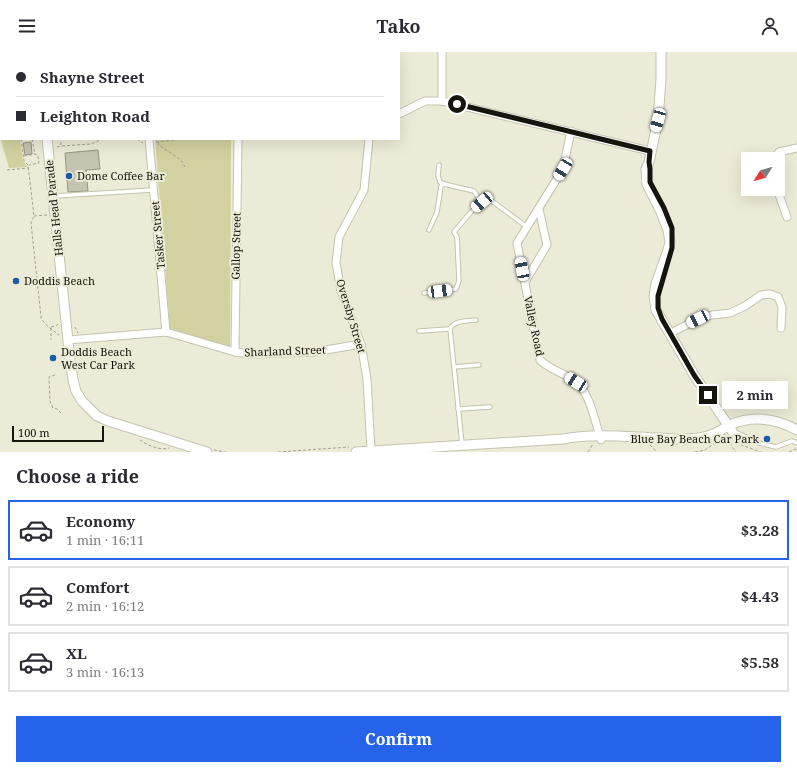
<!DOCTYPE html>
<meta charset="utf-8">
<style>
:root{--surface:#fff;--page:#f2f2f3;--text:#2b2b33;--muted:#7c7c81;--line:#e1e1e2;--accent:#2563eb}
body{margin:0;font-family:"Noto Serif",serif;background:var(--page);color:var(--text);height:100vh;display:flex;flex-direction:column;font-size:15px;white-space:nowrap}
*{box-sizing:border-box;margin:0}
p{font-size:13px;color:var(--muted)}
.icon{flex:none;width:22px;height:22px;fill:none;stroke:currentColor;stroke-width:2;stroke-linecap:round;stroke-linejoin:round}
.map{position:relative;height:400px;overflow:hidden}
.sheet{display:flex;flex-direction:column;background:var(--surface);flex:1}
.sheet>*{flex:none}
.banner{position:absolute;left:0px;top:0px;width:400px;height:88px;box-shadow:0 4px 16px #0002;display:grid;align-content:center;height:88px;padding:0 16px;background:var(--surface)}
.needle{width:26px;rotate:233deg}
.fabs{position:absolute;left:741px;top:100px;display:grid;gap:8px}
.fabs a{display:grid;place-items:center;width:44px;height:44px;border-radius:0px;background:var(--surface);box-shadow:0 4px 16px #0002;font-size:20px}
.scale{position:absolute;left:12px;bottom:10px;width:92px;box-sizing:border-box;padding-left:4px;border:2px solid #15150e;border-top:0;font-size:11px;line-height:14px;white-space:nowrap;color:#15150e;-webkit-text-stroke:3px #ecebd7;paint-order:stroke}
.end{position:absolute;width:18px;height:18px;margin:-9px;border:5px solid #15150e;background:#fff;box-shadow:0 0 0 2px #fff}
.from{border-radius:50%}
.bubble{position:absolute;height:28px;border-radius:0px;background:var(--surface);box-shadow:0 4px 16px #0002;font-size:13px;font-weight:700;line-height:28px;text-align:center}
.car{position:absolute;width:12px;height:24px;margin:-12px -6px;border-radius:5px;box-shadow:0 0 3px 1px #0007;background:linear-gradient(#fff 24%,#345 0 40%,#fff 0 76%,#345 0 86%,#fff 0)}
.banner b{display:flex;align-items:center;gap:14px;height:38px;font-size:15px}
.banner b+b{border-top:1px solid var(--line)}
.banner i{width:10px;height:10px;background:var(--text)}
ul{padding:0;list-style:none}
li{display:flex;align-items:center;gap:12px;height:60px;margin:0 8px 6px;padding:0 8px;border:2px solid var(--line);border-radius:0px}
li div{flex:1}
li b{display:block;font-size:15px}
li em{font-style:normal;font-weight:700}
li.selected{border-color:var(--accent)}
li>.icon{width:36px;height:36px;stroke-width:1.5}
h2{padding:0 16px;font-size:18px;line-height:48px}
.primary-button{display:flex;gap:8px;margin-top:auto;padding:8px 16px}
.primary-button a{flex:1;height:46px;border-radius:0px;background:var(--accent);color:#fff;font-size:16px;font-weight:700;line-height:46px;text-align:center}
header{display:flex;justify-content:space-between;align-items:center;height:52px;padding:0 16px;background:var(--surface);font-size:18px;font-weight:700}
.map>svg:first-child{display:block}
.green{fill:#d3d19f}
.building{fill:#c5c4b1;stroke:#969583}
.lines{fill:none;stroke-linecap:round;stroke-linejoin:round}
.lane-casing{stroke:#c3c3b0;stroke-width:5.5}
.street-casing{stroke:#c3c3b0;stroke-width:9}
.secondary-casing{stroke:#c3c3b0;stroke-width:11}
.path{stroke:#a1a091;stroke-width:1;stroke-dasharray:3 2;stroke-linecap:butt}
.lane{stroke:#fff;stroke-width:3.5}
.street{stroke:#fff;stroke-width:7}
.secondary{stroke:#fff;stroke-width:9}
.route{stroke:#15150e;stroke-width:5}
.poi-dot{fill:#175bab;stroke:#ecebd7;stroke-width:1.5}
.labels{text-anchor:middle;stroke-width:4;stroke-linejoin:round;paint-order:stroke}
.poi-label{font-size:11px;fill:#15150e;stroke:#ecebd7;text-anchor:start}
.street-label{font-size:11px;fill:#15150e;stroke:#ecebd7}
</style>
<header><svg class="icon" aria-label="menu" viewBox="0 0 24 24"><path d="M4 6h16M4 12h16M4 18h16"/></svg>Tako<svg class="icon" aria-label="person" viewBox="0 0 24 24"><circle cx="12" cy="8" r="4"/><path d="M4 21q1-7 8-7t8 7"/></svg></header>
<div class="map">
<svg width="797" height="400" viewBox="0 0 797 400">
<rect width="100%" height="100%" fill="#ecebd7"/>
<g class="green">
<path d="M0 69 1 87H26L20 88 23 109 27 115 9 116 0 85Z"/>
<path d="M155 87H231L230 296 170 277Z"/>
</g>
<g class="building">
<path d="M31 90 32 102 25 103 23 91Z"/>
<path d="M98 98 100 117 86 118 88 139 68 140 65 101Z"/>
</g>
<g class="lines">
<defs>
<g id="lane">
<path d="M439 113 438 124 440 130 444 132"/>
<path d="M54 144 153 138"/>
<path d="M429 178 437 160 441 134 444 132 474 139 481 150"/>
<path d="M424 241 456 237 459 229 457 185 454 180 471 160 484 148 492 149 527 175"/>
<path d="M419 279 450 277"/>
<path d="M454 315 479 313"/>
<path d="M458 357 490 355"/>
<path d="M733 379 759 391 776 395 792 389 797 391"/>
<path d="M462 392 450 277C454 268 468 269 476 268"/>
</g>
<g id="street">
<path d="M442 0V49"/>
<path d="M399 62 425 49H442L650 99"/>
<path d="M571 79 563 117 517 191 540 308C550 318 564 321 575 329 590 340 595 370 601 388"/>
<path d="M149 87 166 280"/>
<path d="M369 87 364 138 339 185 336 211 341 239 361 292 367 327 371 399"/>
<path d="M774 107 779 100 797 96"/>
<path d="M777 137 787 165"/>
<path d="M525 230 547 193 539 157"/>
<path d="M671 281 698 267 712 263 730 261 745 254 761 243 770 242 778 245 782 255 781 276"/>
<path d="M68 288 166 280 235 300 250 302 314 300 361 292"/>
<path d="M235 300 238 87"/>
</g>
<g id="secondary">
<path d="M36 0V1"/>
<path d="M661 0V27L658 68 649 110 646 117 647 132 661 160 668 178 670 190 668 198 656 232 654 244 656 258 694 323 732 379"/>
<path d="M47 87 70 308 73 328 76 339 82 349 97 364 108 369 207 400"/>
<path d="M356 400 563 387C595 381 628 385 660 386 673 387 687 388 699 386 712 384 719 379 730 373 753 363 775 366 797 378"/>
</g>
</defs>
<use href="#lane" class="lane-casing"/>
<use href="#street" class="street-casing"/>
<use href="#secondary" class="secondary-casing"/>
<g class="path">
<path d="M10 0V1"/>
<path d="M0 66H1"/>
<path d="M21 87 24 109 28 113 34 164 31 171 41 265C43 272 53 278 59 283"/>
<path d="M32 87 35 102"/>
<path d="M137 87 143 91"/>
<path d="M156 90 183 87"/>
<path d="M158 90 159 93 181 108 185 115"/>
<path d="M62 94 91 92 103 87"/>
<path d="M57 95 61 94V87"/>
<path d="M24 104 35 102 38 104 39 111 29 113"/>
<path d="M7 118 28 116"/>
<path d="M34 164 47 163"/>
<path d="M51 275 56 274 59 271"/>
<path d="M75 275 78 281"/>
<path d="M51 276V288"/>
<path d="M55 323 49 325 50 349 53 356 57 357 61 361"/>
<path d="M729 386 732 395 736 400"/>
<path d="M735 386 736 391 761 400"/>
<path d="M140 388C147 393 160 399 169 396"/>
<path d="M650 393 657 400"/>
<path d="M214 398 225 400"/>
<path d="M278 400 349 395"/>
<path d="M588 400 593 392"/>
<path d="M695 400 705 398 712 393 728 385"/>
<path d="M789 400 796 397"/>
</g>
<use href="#lane" class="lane"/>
<use href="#street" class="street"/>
<use href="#secondary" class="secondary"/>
</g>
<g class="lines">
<path class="route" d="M457 52 650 99 649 110 650 117V130L664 156 672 176V196L658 244V256L662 267 694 323 708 343"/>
</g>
<g class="poi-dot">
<circle cx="69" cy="124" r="4"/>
<circle cx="16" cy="229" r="4"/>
<circle cx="53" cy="306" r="4"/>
<circle cx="767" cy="387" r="4"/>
</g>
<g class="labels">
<g class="poi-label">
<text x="77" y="128">Dome Coffee Bar</text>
<text x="24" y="233">Doddis Beach</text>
<text x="61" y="304">Doddis Beach<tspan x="61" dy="13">West Car Park</tspan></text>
<text x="759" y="391" text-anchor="end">Blue Bay Beach Car Park</text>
</g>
<g class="street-label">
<text transform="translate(54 156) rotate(-96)" y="4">Halls Head Parade</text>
<text transform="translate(158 183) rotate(-95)" y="4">Tasker Street</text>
<text transform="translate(236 194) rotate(-89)" y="4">Gallop Street</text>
<text transform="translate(351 264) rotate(73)" y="4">Oversby Street</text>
<text transform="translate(534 274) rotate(78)" y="4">Valley Road</text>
<text transform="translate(285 299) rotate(-2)" y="4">Sharland Street</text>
</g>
</g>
</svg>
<div class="fabs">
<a><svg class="needle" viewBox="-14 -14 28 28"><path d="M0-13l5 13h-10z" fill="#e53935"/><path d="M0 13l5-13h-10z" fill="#7c7c81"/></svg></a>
</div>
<div class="scale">100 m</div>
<i class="end from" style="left:457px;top:52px"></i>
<i class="end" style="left:708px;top:343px"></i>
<div class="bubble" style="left:722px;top:329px;width:66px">2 min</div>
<i class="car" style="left:658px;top:68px;rotate:196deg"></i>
<i class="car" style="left:563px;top:117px;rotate:211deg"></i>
<i class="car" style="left:482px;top:150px;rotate:229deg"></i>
<i class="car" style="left:522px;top:217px;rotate:349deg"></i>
<i class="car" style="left:440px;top:239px;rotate:83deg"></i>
<i class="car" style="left:698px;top:267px;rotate:243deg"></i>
<i class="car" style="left:576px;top:330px;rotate:302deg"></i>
<div class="banner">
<b><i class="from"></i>Shayne Street</b>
<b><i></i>Leighton Road</b>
</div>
</div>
<section class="sheet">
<h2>Choose a ride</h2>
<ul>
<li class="selected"><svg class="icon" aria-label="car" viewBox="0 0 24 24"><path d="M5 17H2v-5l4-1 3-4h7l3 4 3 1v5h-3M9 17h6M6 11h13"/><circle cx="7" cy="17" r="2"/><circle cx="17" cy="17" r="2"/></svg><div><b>Economy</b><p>1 min · 16:11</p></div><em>$3.28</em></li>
<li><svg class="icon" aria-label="car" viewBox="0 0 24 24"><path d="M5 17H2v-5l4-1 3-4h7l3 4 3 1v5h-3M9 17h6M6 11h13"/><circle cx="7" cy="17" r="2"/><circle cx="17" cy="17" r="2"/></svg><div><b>Comfort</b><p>2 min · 16:12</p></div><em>$4.43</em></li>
<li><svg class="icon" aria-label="car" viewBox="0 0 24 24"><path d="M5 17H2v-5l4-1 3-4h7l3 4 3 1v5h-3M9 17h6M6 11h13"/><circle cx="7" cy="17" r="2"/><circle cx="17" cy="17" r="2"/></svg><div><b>XL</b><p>3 min · 16:13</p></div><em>$5.58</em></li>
</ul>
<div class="primary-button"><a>Confirm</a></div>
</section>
